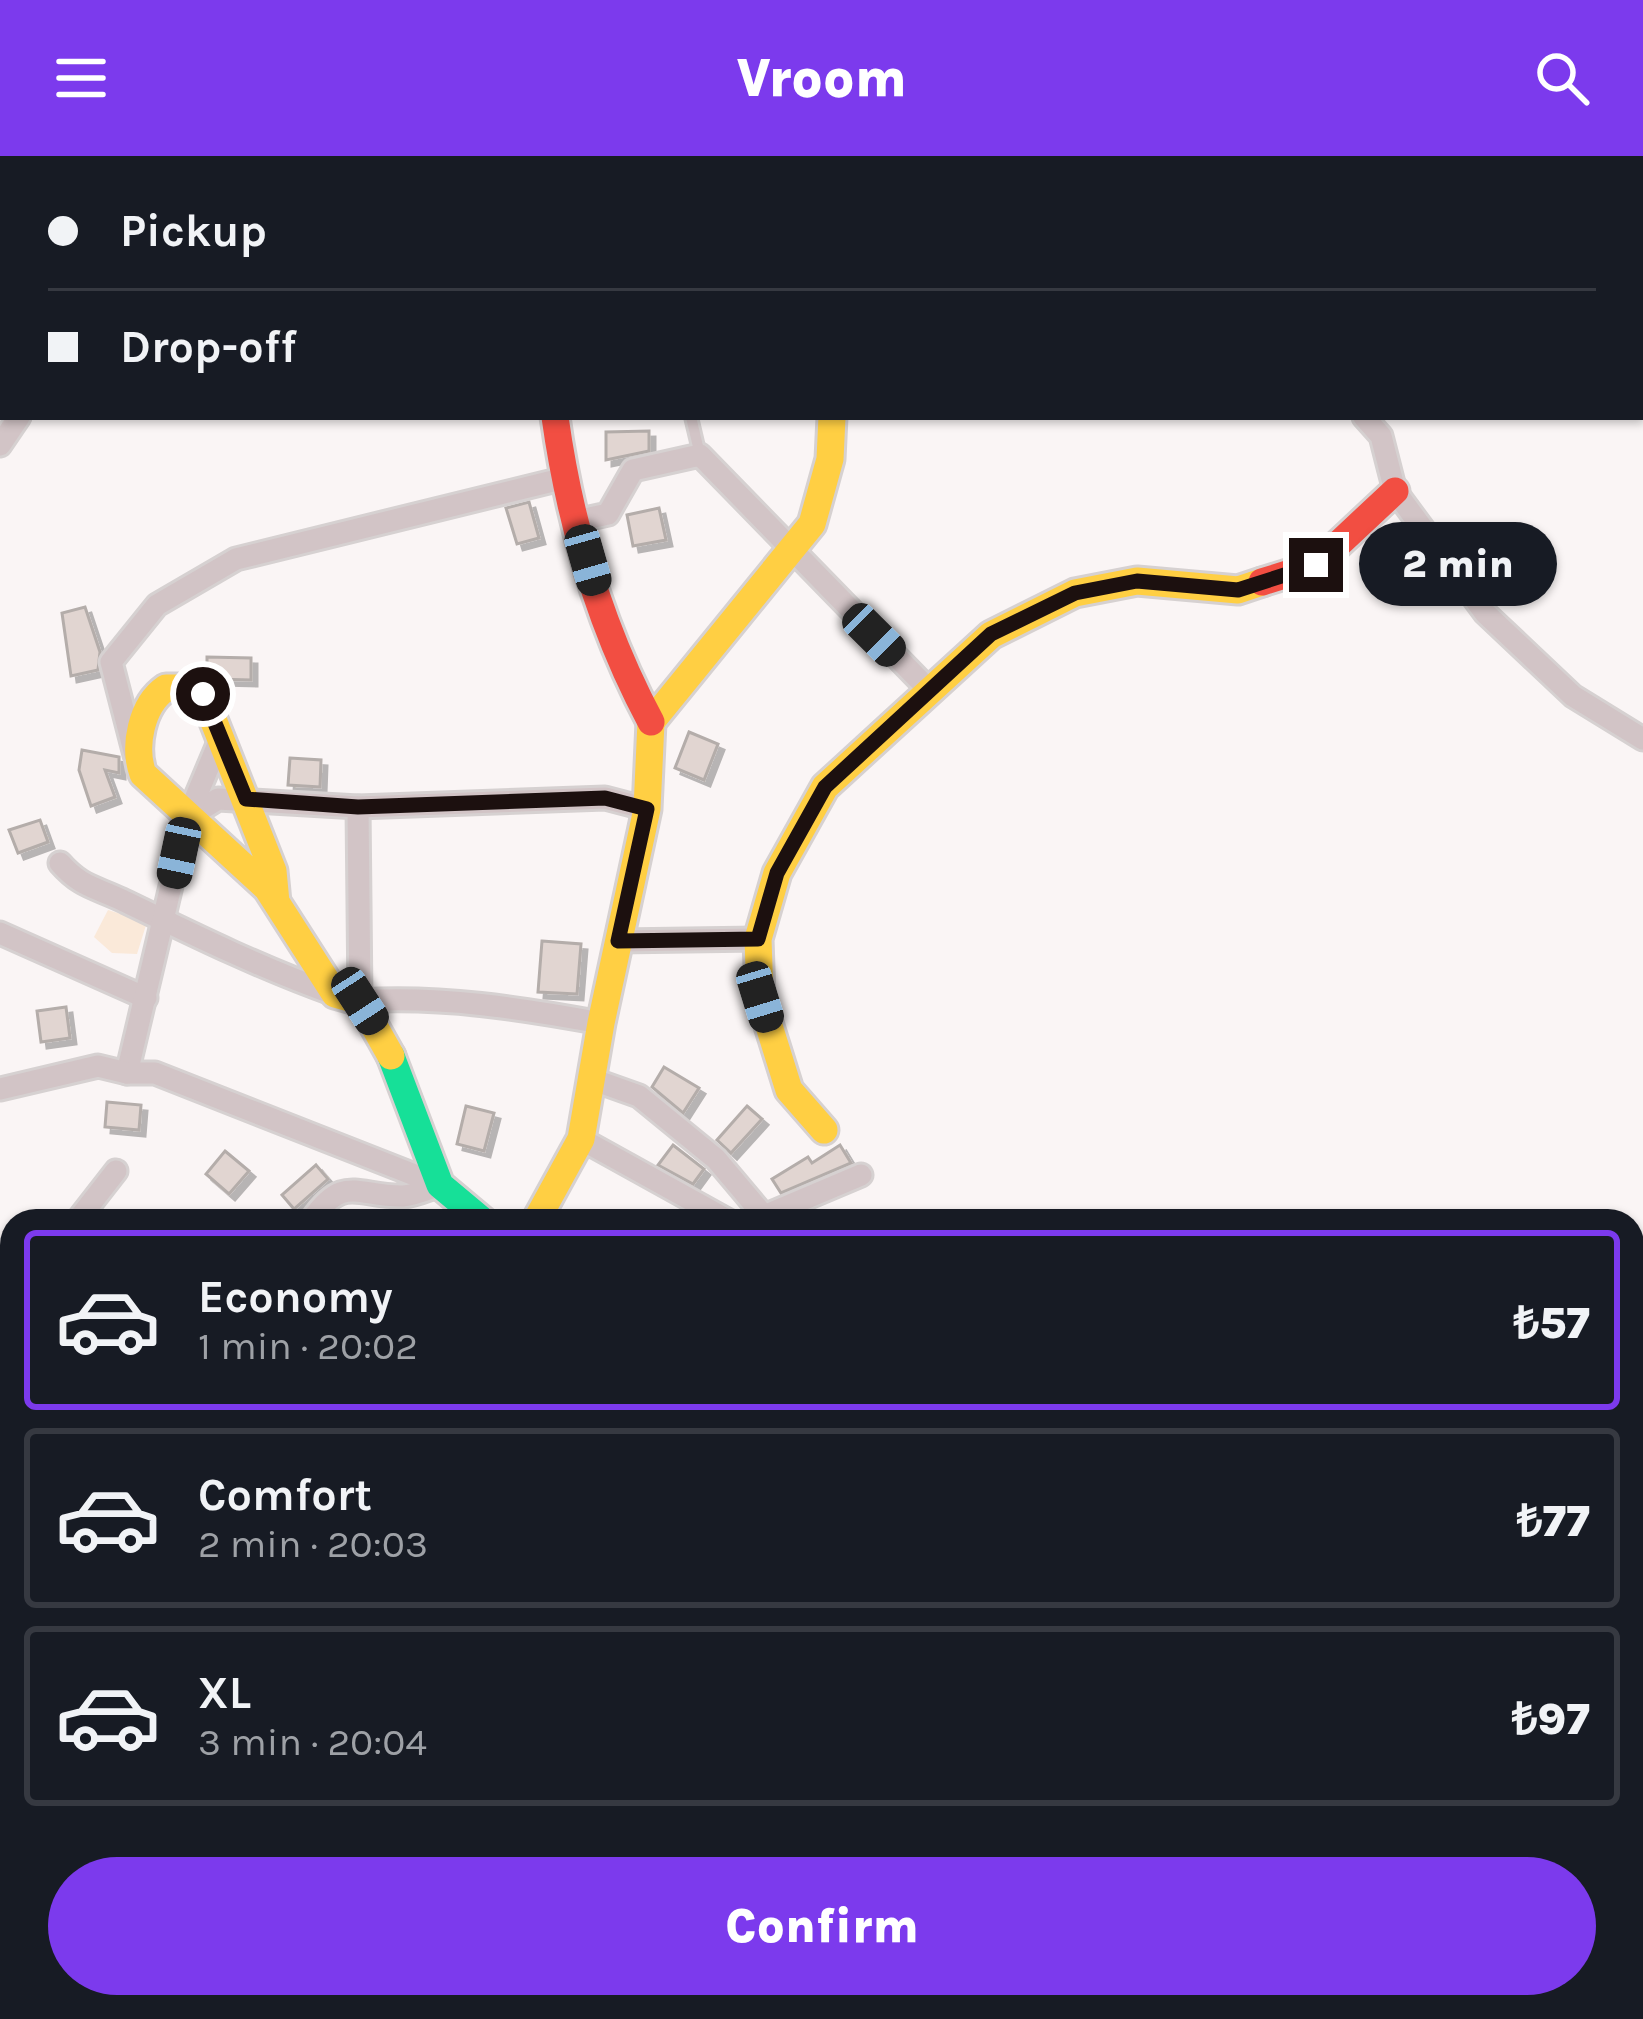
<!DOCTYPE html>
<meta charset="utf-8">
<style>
:root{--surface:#171b24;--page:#20242c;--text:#f1f3f6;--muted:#9ea1a6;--line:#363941;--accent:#7c3aed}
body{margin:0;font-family:Karla,sans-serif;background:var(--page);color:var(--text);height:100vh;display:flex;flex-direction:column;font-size:45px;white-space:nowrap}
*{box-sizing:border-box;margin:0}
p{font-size:39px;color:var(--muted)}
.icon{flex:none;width:66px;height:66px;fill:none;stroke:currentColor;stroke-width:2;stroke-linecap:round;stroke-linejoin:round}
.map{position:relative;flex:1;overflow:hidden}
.drawer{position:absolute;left:0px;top:1053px;width:1644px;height:810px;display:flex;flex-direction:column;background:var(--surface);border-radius:36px 36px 0 0;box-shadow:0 3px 9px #0004}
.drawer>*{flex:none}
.top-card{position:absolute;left:0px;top:0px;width:1644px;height:264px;box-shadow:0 3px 9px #0004;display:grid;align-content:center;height:264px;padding:0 48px;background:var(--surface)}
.end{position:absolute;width:54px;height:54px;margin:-27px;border:15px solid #1c100f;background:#fff;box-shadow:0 0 0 6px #fff}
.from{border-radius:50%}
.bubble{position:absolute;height:84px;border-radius:42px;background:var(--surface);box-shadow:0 3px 9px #0004;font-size:39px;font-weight:800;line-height:84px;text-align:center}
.car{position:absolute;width:36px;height:72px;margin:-36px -18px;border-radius:15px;box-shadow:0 0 9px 3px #0007;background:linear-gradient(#222 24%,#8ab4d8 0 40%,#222 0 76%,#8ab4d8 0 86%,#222 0)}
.top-card b{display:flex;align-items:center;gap:42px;height:114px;font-size:45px}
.top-card b+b{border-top:3px solid var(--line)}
.top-card i{width:30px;height:30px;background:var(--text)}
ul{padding:21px 0 0;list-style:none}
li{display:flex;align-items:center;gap:36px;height:180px;margin:0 24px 18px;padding:0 24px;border:6px solid var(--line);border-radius:12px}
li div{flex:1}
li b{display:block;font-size:45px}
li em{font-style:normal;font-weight:800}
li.current{border-color:var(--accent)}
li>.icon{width:108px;height:108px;stroke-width:1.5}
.primary-button{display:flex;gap:24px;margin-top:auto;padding:24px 48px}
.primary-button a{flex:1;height:138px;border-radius:72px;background:var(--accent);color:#fff;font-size:48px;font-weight:800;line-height:138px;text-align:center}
header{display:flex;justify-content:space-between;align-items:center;height:156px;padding:0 48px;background:var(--accent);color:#fff;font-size:54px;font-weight:800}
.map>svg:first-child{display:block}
.green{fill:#fae9d9}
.building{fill:#e1d5d1;stroke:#b4adaa;stroke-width:3;filter:url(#shadow)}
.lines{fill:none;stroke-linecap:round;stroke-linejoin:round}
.lane-casing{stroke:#d6d1d1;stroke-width:16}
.street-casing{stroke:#d6d1d1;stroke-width:27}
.fast-casing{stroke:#d6d1d1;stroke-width:33}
.slow-casing{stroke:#d6d1d1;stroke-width:33}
.jam-casing{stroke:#d6d1d1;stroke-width:33}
.lane{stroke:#d2c4c6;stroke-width:10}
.street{stroke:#d2c4c6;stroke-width:21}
.fast{stroke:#16e098;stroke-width:27}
.slow{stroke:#ffcf43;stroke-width:27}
.jam{stroke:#f24e42;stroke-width:27}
.route{stroke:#1c100f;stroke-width:15}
</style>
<header><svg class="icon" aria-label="menu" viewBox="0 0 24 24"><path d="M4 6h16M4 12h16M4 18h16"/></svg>Vroom<svg class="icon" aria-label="search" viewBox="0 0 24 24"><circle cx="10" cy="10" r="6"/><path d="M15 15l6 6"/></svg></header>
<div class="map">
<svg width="1643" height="1863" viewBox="0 0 1643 1863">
<defs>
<filter id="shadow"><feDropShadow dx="6" dy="6" stdDeviation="0" flood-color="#0004"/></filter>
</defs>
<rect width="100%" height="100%" fill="#faf5f5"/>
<g class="green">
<path d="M108 754 147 766 137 798 112 797 94 781Z"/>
<path d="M1643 1664V1863H1489L1490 1851H1632V1674Z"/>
</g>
<g class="building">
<path d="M649 275V295L606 304V276Z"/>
<path d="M529 346 539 382 517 388 506 352Z"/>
<path d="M659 352 666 384 633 390 627 359Z"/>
<path d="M85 451 100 496 98 514 71 520 62 457Z"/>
<path d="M207 501 251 502V524L214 523 207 518Z"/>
<path d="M689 576 718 588 704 624 675 612Z"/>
<path d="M82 594 119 601V617L105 614 115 641 91 650 79 614Z"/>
<path d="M290 602 321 604 320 631 288 629Z"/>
<path d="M40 664 48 686 18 697 9 674Z"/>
<path d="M542 785 581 788 577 838 538 836Z"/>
<path d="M66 851 70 882 41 886 37 855Z"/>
<path d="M664 911 699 932 683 957 652 931Z"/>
<path d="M107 946 141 949 139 974 105 971Z"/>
<path d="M466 950 494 957 484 995 457 988Z"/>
<path d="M747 950 762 963 731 997 717 984Z"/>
<path d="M673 989 704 1013 693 1028 658 1009Z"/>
<path d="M840 989 851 1007 781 1037 772 1023 808 1001 812 1007Z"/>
<path d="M225 995 249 1015 229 1038 206 1018Z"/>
<path d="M316 1009 328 1023 294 1053 282 1039Z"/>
</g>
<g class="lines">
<defs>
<g id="lane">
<path d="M714 0V3"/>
<path d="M691 261 700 299"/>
</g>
<g id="street">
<path d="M398 3 401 0"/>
<path d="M1364 261 1381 280 1395 335 1485 457 1573 540 1643 583"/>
<path d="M0 289 19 261"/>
<path d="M576 365 608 358 633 314 700 299 930 535"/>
<path d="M135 599 111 506 157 449 236 403 561 323"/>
<path d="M358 651 360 845C442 840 520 852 601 867"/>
<path d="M187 662 218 643 358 651 605 642 647 653"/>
<path d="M60 707C81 731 95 731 122 744 192 778 261 812 334 838"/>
<path d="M0 777 146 842"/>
<path d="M618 785 758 783"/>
<path d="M127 917 187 662 222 579"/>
<path d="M594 924 639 940 716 1003 764 1060 861 1019"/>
<path d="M0 933 98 910 127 917H155L440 1029C428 1033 416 1039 403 1040 357 1041 344 1017 311 1065"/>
<path d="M581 983 729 1065"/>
<path d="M77 1065 116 1015"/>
<path d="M12 1150 6 1158 12 1161"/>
<path d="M0 1272 12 1276"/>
<path d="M1632 1445 1643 1423"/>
<path d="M0 1485 12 1453"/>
<path d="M1632 1547 1643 1543"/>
<path d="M0 1732 12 1740"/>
<path d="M12 1781 6 1791 12 1797"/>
<path d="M69 1851 87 1863"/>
<path d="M149 1863 154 1851"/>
<path d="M369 1863 378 1851"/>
<path d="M809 1863 820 1851"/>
</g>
<g id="fast">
<path d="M827 3 828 0"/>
<path d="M391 900 440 1029 483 1065"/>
<path d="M203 1863 204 1851"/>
</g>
<g id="slow">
<path d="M651 566 812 368 830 303 832 261"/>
<path d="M276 746 273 715 203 538 188 532H166C141 549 133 591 143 618L267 732 335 838 360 845 391 900"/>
<path d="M824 974 789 934 760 841 758 783 777 717 825 631 991 479 1075 437 1137 425 1238 434 1262 426"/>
<path d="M536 1065 581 983 601 867 647 653 651 566"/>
</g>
<g id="jam">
<path d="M185 0 211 3"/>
<path d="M555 261C570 368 600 471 651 566"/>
<path d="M1262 426 1316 409 1395 335"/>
</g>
</defs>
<use href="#lane" class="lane-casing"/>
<use href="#street" class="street-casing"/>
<use href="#fast" class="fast-casing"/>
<use href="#slow" class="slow-casing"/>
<use href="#jam" class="jam-casing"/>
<use href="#lane" class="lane"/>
<use href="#street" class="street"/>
<use href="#fast" class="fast"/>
<use href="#slow" class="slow"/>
<use href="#jam" class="jam"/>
</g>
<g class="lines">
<path class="route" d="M203 538 246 643 358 651 605 642 647 653 618 785 758 783 777 717 825 631 991 478 1075 437 1137 425 1238 434 1316 409"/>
</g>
</svg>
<i class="end from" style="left:203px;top:538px"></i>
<i class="end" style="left:1316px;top:409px"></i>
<div class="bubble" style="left:1359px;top:366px;width:198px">2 min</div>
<i class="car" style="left:588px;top:404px;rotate:164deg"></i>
<i class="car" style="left:874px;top:479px;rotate:135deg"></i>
<i class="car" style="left:179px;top:697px;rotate:192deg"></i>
<i class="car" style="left:760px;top:841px;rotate:163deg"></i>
<i class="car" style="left:360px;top:845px;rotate:147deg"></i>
<div class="top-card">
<b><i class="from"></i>Pickup</b>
<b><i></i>Drop-off</b>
</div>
<section class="drawer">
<ul>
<li class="current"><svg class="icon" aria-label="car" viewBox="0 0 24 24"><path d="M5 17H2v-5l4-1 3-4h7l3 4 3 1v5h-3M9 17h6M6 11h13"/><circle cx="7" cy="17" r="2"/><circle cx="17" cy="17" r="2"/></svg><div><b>Economy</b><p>1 min · 20:02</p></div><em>₺57</em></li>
<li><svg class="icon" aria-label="car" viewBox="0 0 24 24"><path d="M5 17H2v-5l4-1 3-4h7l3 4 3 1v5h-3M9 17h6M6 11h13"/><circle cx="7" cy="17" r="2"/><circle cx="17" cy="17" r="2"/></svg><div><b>Comfort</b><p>2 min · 20:03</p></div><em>₺77</em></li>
<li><svg class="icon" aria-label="car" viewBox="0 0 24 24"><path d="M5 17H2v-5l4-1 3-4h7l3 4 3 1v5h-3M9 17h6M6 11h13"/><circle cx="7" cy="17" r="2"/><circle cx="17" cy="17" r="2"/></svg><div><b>XL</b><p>3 min · 20:04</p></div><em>₺97</em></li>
</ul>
<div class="primary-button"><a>Confirm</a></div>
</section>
</div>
